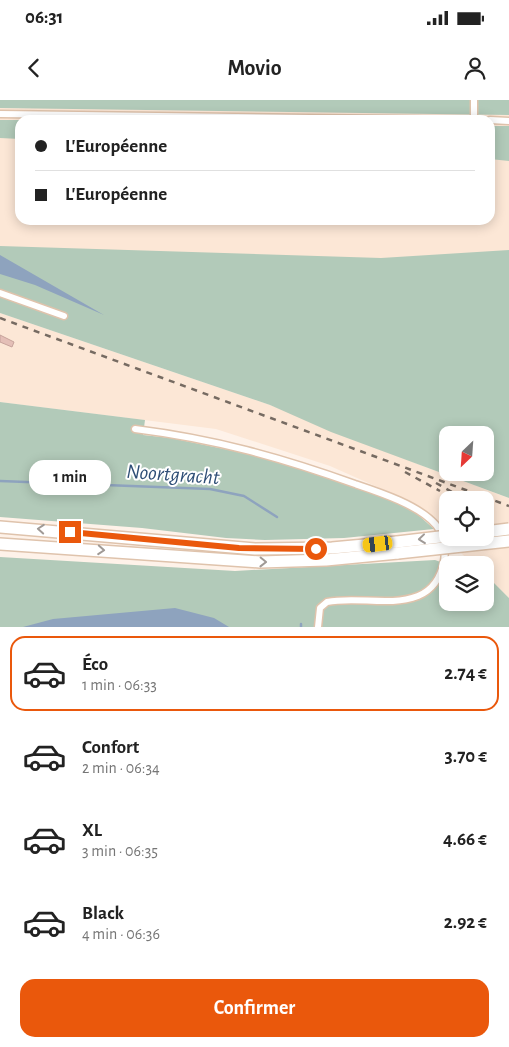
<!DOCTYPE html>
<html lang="fr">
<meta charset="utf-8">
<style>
:root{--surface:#fff;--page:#f2f2f2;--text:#222;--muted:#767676;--line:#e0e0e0;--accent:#ea580c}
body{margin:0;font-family:"Alegreya Sans",sans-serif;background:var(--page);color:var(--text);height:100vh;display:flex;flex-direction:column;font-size:19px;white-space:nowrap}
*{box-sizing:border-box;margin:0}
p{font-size:16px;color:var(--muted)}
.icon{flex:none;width:28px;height:28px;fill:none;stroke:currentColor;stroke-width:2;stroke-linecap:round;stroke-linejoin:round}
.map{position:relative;height:527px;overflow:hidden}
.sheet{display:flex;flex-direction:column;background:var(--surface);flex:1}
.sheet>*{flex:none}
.top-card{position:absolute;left:15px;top:15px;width:480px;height:110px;border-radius:15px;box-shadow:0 2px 12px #0003;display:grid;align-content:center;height:110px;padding:0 20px;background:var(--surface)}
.needle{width:32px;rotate:205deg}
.fabs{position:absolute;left:439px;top:326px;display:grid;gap:10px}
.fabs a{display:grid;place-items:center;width:55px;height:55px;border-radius:10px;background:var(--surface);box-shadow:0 2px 12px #0003;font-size:25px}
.end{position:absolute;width:22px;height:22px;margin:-11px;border:6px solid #ea580c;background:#fff;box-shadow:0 0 0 2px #fff}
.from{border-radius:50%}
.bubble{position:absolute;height:35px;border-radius:15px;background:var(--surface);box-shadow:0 2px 12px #0003;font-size:16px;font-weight:700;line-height:35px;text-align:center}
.car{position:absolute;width:15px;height:30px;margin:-15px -8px;border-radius:6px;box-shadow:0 0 4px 1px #0007;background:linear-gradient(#f5c518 24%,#345 0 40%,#f5c518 0 76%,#345 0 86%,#f5c518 0)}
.top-card b{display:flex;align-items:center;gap:18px;height:48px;font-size:19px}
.top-card b+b{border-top:1px solid var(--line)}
.top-card i{width:12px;height:12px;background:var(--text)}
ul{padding:9px 0 0;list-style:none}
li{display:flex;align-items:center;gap:15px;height:75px;margin:0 10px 8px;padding:0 10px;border:2px solid transparent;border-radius:15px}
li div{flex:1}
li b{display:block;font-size:19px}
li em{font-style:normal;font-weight:700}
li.selected{border-color:var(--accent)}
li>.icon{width:45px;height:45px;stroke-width:1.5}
.action{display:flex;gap:10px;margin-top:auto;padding:10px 20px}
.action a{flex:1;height:58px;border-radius:15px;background:var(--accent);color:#fff;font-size:20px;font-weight:700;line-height:58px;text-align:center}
.status{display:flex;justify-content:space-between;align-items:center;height:35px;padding:0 25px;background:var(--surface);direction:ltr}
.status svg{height:14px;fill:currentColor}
header{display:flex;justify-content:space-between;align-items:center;height:65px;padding:0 20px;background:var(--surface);font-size:22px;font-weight:700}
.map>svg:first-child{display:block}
.built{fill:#fce7d6;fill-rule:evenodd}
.green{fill:#b2cab9;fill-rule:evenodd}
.water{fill:#8ea3be}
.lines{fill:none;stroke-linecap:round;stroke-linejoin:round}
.stream{stroke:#8ea3be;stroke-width:2.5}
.building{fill:#e4bfb7;stroke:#c6a29b}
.street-casing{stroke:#dfc3ac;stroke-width:9}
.highway-casing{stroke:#dfc3ac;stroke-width:14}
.street{stroke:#fff;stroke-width:6}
.highway{stroke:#fff;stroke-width:11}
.rail{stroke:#766b62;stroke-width:2.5;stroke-dasharray:6 6;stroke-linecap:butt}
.highway-bridge-casing{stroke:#dfc3ac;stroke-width:14;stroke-linecap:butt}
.highway-bridge{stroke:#fff;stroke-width:11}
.oneway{stroke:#a09a96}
.route{stroke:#ea580c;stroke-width:6}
.labels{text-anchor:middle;stroke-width:4;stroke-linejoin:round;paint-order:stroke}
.water-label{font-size:21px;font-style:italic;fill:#2e4e76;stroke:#fff}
</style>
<div class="status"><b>06:31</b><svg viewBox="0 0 49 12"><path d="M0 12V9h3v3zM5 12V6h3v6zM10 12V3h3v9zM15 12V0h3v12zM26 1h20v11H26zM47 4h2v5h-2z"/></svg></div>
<header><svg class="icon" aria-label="back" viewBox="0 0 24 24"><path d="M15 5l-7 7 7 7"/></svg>Movio<svg class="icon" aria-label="person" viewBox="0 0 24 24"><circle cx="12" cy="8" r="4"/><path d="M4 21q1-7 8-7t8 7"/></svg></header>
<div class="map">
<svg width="509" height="527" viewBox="0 0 509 527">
<rect width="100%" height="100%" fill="#fef2e9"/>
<g class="built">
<path d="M0 0H509V387L485 372V335H448L0 188ZM20 20H490V120H20Z"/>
<path d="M0 213 270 305 428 368 509 398V498L485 475V465H474L400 397 330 366 216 329 0 302ZM448 400H485V438H448Z"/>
</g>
<g class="green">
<path d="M0 0H509V15L0 8Z"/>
<path d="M0 20H25H20V39L0 38Z"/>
<path d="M490 26H509V61L490 59Z"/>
<path d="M0 146 381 158 509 150V398L331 332 270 305 0 213ZM448 335H485V372H448Z"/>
<path d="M0 302 145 320 143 335 171 338 234 351 288 364 364 391 397 396 434 429 344 438 265 440 226 438 142 428 0 417Z"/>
<path d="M0 457 235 471 435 460 449 465 448 502H485V479L494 483 509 498V527H0Z"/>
</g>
<g class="water">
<path d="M0 155 104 215 35 185 0 174Z"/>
<path d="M175 508 214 518 229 527H23L53 519Z"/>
</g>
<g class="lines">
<g class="stream">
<path d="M0 381 210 389 244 396 277 417"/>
<path d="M301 527V524"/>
</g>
</g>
<path class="building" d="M0 235 14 242 12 247 0 242Z"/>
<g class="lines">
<defs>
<g id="street">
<path d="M0 14 461 20"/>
<path d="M474 20V0"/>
<path d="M490 20 509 21"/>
<path d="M0 193 64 216"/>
<path d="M135 329C214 339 280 357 355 384 379 392 419 405 436 425 443 434 446 450 444 461 441 476 433 490 418 496 389 507 357 496 327 502L320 508 318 527"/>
</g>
<g id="highway">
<path d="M0 427 255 449 332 448 397 442"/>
<path d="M0 444 260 462 326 460 398 453"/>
</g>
</defs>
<use href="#street" class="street-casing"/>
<use href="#highway" class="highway-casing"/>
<use href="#street" class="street"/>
<use href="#highway" class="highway"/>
<g class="rail">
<path d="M0 218 509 406"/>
<path d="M405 372 440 391"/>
<path d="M436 383 466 400"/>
<path d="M485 421 509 440"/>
</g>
<defs>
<g id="highway-bridge">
<path d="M485 432 509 429"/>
<path d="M397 442 448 436"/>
<path d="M398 453 509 441"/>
</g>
</defs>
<use href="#highway-bridge" class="highway-bridge-casing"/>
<use href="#highway-bridge" class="highway-bridge"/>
</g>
<defs><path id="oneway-chevron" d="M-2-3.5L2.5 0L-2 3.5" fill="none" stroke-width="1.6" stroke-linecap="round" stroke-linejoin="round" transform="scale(1.25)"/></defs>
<g class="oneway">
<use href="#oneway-chevron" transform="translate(41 429) rotate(-176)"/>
<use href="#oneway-chevron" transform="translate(422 439) rotate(174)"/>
<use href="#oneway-chevron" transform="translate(101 450) rotate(4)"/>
<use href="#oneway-chevron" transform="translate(263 462) rotate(1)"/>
</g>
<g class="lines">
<path class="route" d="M70 432 239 448 316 449"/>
</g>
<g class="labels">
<g class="water-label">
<text transform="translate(173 374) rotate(4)" y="7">Noortgracht</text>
</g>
</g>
</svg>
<div class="fabs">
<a><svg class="needle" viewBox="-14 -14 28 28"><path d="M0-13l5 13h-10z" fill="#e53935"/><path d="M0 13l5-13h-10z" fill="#767676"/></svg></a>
<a><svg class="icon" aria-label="locate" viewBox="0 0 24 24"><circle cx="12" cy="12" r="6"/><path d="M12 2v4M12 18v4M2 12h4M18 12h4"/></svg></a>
<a><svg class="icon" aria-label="layers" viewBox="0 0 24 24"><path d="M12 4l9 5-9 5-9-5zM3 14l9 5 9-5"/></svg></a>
</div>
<i class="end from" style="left:316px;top:449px"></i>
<i class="end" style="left:70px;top:432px"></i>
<div class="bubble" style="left:29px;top:360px;width:82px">1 min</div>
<i class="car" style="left:378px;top:444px;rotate:263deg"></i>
<div class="top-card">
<b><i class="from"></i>L'Européenne</b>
<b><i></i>L'Européenne</b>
</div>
</div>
<section class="sheet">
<ul>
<li class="selected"><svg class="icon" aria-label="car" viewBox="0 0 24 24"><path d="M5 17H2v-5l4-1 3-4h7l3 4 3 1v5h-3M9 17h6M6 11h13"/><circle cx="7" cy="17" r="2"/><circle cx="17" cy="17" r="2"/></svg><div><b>Éco</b><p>1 min · 06:33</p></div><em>2.74 €</em></li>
<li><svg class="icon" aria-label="car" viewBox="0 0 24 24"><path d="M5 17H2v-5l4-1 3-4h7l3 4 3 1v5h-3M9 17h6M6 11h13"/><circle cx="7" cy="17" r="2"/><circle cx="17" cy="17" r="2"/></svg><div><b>Confort</b><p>2 min · 06:34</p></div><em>3.70 €</em></li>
<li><svg class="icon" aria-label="car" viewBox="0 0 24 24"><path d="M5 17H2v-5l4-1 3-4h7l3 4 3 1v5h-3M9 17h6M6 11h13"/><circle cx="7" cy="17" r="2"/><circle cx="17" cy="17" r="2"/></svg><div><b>XL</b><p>3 min · 06:35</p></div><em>4.66 €</em></li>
<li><svg class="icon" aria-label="car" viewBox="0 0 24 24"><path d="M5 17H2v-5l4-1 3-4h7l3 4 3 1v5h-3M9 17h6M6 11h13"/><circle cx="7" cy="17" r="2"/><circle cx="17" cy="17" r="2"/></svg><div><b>Black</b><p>4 min · 06:36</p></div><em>2.92 €</em></li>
</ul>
<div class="action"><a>Confirmer</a></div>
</section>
